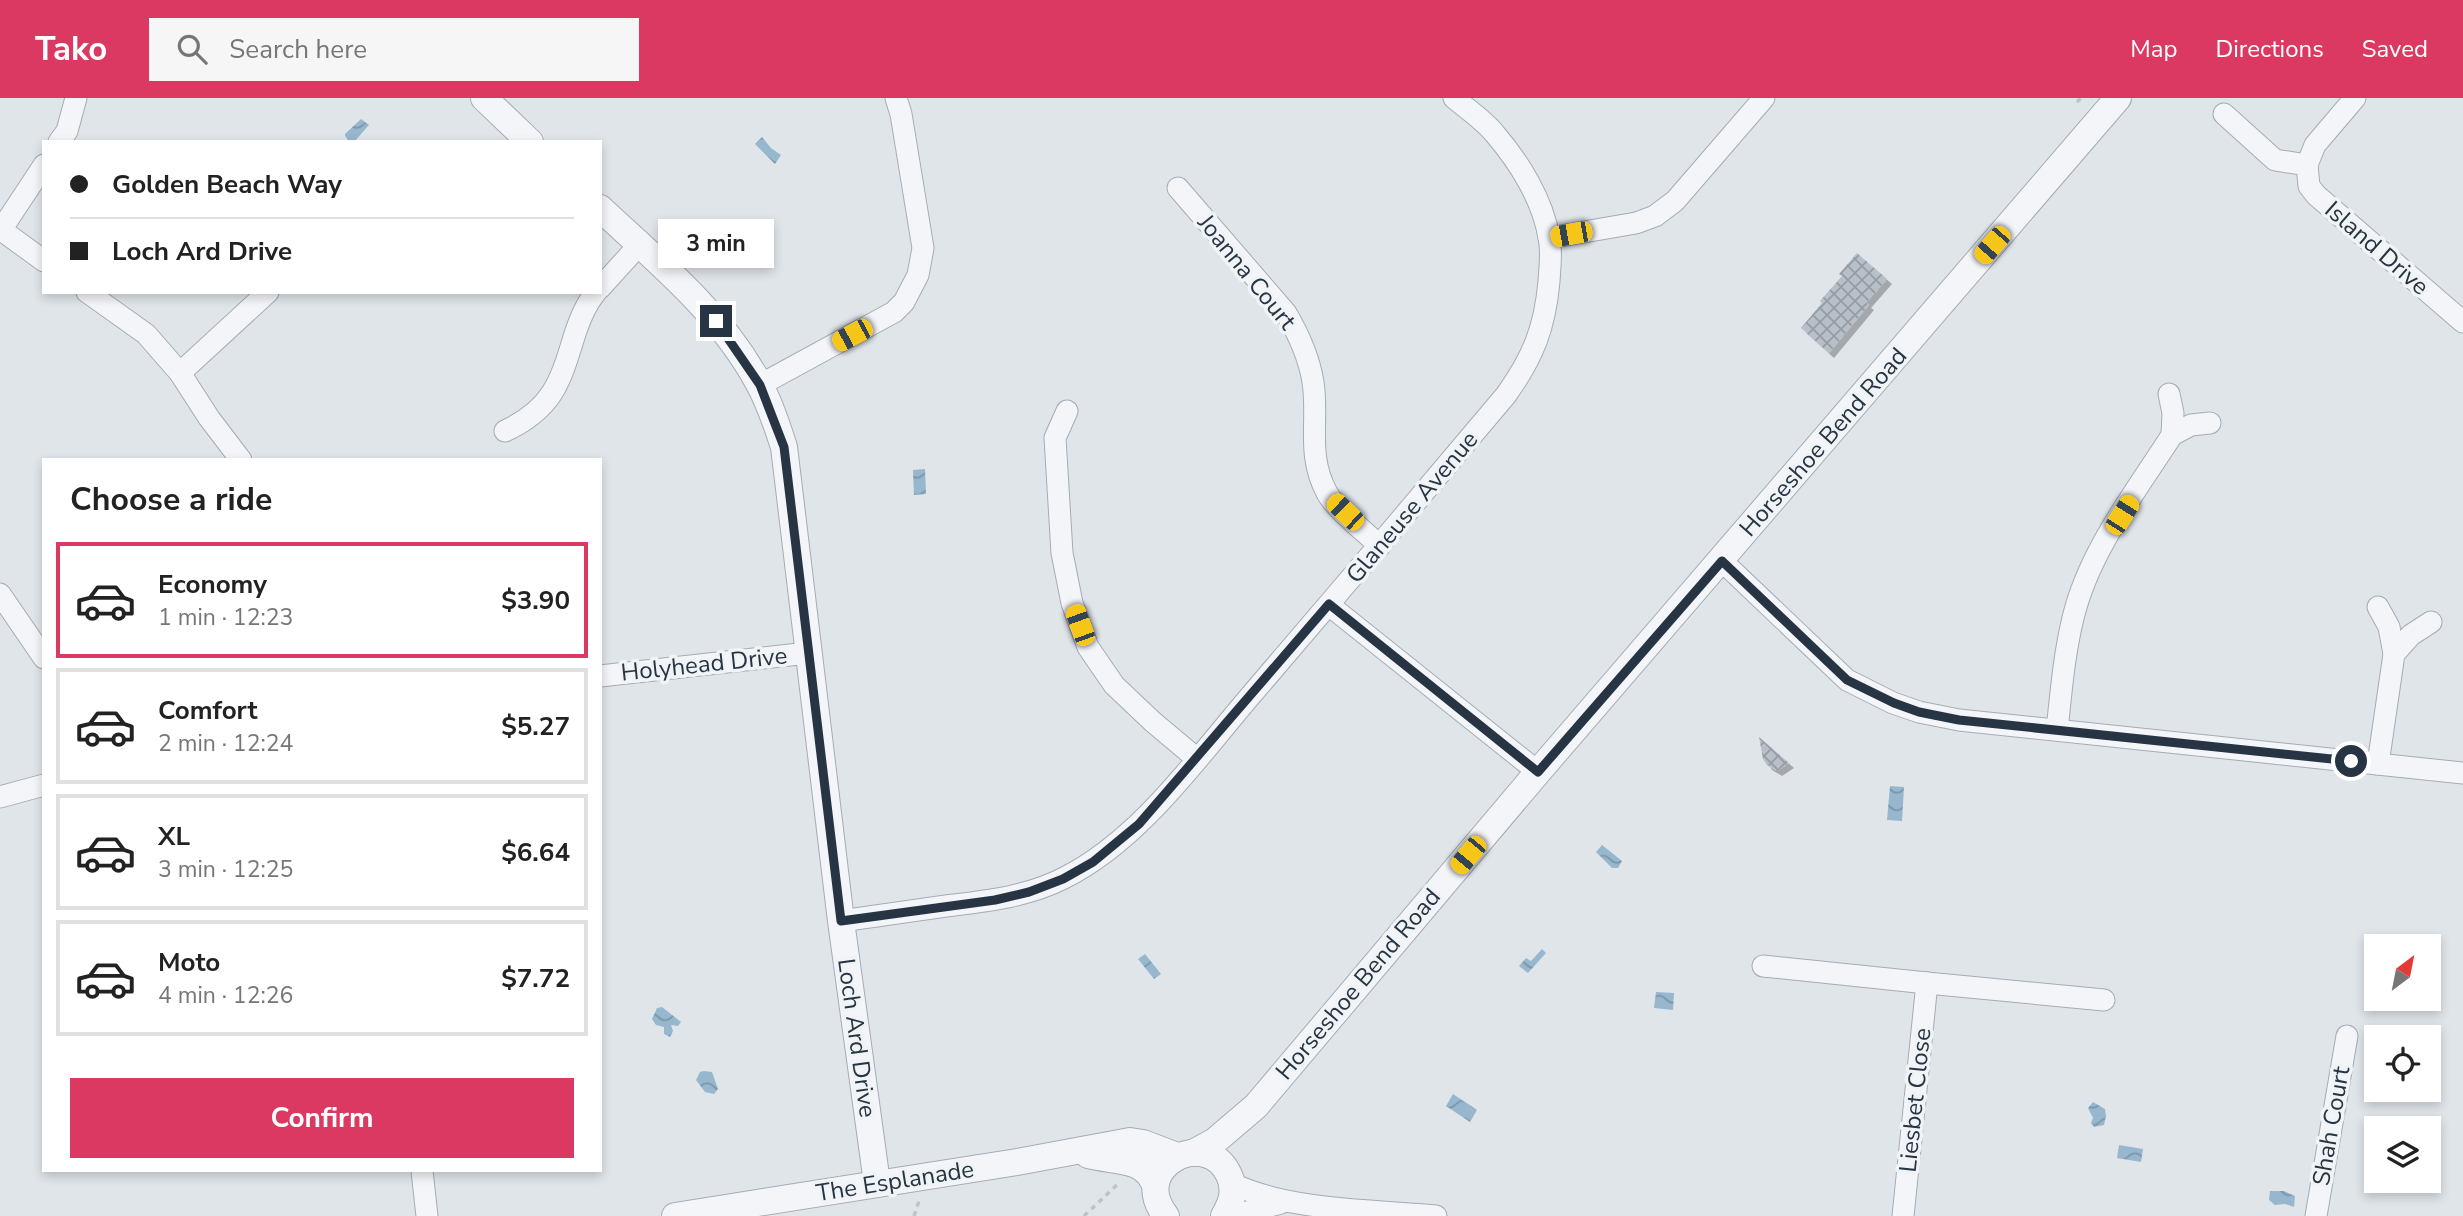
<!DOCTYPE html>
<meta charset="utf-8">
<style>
:root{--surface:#fff;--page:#f6f6f6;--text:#222;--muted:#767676;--line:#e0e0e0;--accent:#db3962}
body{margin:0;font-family:"Nunito Sans",sans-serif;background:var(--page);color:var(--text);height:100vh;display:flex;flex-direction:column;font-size:26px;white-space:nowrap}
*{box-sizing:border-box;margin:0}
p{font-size:23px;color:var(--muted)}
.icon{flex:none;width:38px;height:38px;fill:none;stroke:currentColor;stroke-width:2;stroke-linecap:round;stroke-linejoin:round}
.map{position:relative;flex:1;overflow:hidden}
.details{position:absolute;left:42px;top:360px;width:560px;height:714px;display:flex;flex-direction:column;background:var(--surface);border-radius:0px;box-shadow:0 4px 10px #0003}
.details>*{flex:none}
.top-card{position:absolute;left:42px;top:42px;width:560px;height:154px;border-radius:0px;box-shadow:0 4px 10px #0003;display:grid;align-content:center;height:154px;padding:0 28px;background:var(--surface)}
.needle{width:46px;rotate:32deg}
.buttons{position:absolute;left:2364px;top:836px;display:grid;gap:14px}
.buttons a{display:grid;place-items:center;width:77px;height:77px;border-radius:0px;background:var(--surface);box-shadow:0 4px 10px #0003;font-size:35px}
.end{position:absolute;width:32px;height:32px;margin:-16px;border:9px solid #273443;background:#fff;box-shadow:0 0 0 4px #fff}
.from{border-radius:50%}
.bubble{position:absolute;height:49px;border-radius:0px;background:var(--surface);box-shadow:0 4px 10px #0003;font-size:23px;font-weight:700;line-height:49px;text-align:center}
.car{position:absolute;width:21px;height:42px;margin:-21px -10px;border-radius:9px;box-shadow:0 0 5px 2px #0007;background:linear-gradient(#f5c518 24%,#345 0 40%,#f5c518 0 76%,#345 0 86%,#f5c518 0)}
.top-card b{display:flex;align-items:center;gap:24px;height:66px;font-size:26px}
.top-card b+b{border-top:2px solid var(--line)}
.top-card i{width:18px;height:18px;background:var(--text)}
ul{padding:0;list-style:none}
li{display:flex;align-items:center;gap:21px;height:116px;margin:0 14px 10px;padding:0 14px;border:4px solid var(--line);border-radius:0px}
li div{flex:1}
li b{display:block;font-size:26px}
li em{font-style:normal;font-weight:700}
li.current{border-color:var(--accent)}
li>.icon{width:63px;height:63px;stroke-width:1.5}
h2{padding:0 28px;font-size:32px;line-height:84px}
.action{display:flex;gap:14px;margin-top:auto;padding:14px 28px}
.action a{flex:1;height:80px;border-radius:0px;background:var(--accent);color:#fff;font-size:28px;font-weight:700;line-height:80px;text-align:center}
header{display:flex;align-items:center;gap:42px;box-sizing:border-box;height:98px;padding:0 35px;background:var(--accent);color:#fff}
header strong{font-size:33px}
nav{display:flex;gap:38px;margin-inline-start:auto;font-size:24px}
.search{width:490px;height:63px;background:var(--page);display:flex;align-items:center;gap:18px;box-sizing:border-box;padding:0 24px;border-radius:0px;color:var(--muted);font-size:26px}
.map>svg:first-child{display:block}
.water{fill:url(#water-waves)}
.building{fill:url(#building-cross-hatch);filter:url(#shadow)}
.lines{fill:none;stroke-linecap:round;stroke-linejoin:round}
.minor-casing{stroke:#a5acb5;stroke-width:23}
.tertiary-casing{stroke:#a5acb5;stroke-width:28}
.path{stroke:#bec3c9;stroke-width:3.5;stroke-dasharray:5 5;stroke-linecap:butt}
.minor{stroke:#f3f5f8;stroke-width:21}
.tertiary{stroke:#f3f5f8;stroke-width:26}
.route{stroke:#273443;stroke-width:9}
.labels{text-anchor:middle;stroke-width:7;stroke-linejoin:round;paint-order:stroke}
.street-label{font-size:24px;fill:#273443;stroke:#f0f4f7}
</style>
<header>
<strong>Tako</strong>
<div class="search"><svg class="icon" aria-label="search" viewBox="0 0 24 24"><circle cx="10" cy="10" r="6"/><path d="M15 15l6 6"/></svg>Search here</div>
<nav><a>Map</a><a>Directions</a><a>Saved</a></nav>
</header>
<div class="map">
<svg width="2463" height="1118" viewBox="0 0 2463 1118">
<defs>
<pattern id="water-waves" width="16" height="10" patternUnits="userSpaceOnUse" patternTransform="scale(1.75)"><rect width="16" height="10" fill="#97b7ce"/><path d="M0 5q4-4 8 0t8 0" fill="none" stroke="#7b96a9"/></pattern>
<pattern id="building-cross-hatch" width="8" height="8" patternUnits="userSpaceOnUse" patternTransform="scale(1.75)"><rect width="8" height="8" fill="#b7bfc8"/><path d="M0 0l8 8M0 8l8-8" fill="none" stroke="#959ca4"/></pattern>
<filter id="shadow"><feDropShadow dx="5" dy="5" stdDeviation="0" flood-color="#0004"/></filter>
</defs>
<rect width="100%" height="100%" fill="#e0e5ea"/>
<g class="water">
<path d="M361 21 369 27 354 44H350L345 38V36Z"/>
<path d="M762 39 771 50 781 57 775 66 755 46Z"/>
<path d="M925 371 926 396 914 397 913 372Z"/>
<path d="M1890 688 1904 689 1902 723 1887 722Z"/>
<path d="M1602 747 1622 763 1618 770H1612L1596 754Z"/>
<path d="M1542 851 1546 855 1528 875 1519 868 1526 860 1531 863Z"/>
<path d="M1145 856 1161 876 1154 881 1138 861Z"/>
<path d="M1656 894 1674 895 1673 912 1654 910Z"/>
<path d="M662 909 681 924 678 928 671 927 673 933 670 939 664 936V929L656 927 652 921 657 910Z"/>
<path d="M704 973 712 974 718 991 714 996 705 994 696 982 700 974Z"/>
<path d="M1453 996 1477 1012 1470 1024 1446 1008Z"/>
<path d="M2093 1004 2105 1011 2106 1018 2104 1027 2094 1029 2091 1025 2093 1020 2088 1010Z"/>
<path d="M2119 1047 2143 1051 2141 1064 2117 1060Z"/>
<path d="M2270 1093H2284L2295 1098 2294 1109 2285 1106 2275 1107 2269 1102Z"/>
</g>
<g class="building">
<path d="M1857 155 1887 181 1866 205 1869 207 1829 255 1801 230 1822 205 1820 203 1842 178 1839 176Z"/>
<path d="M1759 639 1789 665 1777 673 1767 667 1763 661Z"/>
</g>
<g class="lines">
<defs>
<g id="minor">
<path d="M2224 16 2275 62 2307 67 2309 88 2316 97 2463 224"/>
<path d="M59 44 67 33 76 0"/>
<path d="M2307 67 2315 47 2355 0"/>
<path d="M1178 90 1286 215C1299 237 1309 259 1313 284 1319 323 1306 356 1327 395 1335 410 1366 435 1380 448"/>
<path d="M0 131 44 163"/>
<path d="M1 132 44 67"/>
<path d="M1549 140 1636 125 1655 118 1675 103 1764 0"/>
<path d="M600 190 639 147"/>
<path d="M87 194 146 236 180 275 209 320 241 362"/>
<path d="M180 275 268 194"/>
<path d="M760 287 894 214 904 204 918 177 923 150 901 16 896 0"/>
<path d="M2169 296 2173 315 2172 337"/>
<path d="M1067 313 1055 340 1062 455 1072 505 1088 549 1114 587 1153 624 1196 660"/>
<path d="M505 333C552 311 560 285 574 239 579 223 585 207 596 194"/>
<path d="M1722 463 1847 582 1893 605 1919 614 1959 622 2463 675"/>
<path d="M0 496 44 560"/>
<path d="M1329 507 1538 674"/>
<path d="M2378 509 2389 529 2394 556"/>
<path d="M600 578 808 555"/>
<path d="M2057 632C2061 595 2064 557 2073 520 2089 453 2135 395 2172 337L2191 327 2210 325"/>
<path d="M2378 666 2394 556 2411 537 2431 524"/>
<path d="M0 699 44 687"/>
<path d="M841 823C876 818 911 813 946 808 986 803 1027 799 1064 780 1140 742 1197 660 1252 596 1337 497 1422 397 1506 297 1533 259 1545 230 1549 183 1550 169 1552 153 1549 140 1543 102 1519 64 1495 36 1484 22 1467 11 1454 0"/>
<path d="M1763 868 1927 885 1903 1118"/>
<path d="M1927 885 2104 902"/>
<path d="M422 1073 427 1118"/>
<path d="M1233 1086C1290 1113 1373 1112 1436 1118"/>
<path d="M1233 1118 1281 1105"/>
<path d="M2316 1118 2347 938"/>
</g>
<g id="tertiary">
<path d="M484 0 530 44"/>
<path d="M600 110C658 164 720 214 758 284 770 305 777 328 784 349L841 823 877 1085"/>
<path d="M1193 1055 1215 1043 1256 1008 1538 674 2118 0"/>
<path d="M1088 1057C1113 1064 1144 1058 1155 1087"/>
<path d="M675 1118 1017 1064 1130 1043 1143 1045 1177 1058"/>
<path d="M1166 1118C1127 1069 1207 1028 1229 1077 1236 1092 1232 1104 1224 1118"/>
</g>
</defs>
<use href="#minor" class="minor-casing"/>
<use href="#tertiary" class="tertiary-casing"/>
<g class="path">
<path d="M2077 4 2081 0"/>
<path d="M914 1118 920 1100"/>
<path d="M1084 1118 1119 1085"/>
</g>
<use href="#minor" class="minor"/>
<use href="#tertiary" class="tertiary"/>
</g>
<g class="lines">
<path class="route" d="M716 223 760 287 784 349 841 823 995 802 1029 794 1063 781 1093 764 1139 726 1329 506 1538 674 1722 463 1847 582 1894 605 1919 614 1959 622 2351 663"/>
</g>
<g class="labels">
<g class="street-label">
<text transform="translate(2377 150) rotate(41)" y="8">Island Drive</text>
<text transform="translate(1247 174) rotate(51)" y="8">Joanna Court</text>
<text transform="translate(1823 344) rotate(-49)" y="8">Horseshoe Bend Road</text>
<text transform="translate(1412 409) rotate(-50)" y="8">Glaneuse Avenue</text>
<text transform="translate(704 566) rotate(-6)" y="8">Holyhead Drive</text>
<text transform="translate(1358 886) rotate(-50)" y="8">Horseshoe Bend Road</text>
<text transform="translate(857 940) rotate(82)" y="8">Loch Ard Drive</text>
<text transform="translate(1915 1002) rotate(-84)" y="8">Liesbet Close</text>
<text transform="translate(2331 1028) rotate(-80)" y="8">Shah Court</text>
<text transform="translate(895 1083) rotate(-9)" y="8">The Esplanade</text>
</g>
</g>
</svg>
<div class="buttons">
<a><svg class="needle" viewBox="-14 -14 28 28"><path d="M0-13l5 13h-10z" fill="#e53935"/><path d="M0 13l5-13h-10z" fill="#767676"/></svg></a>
<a><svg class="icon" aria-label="locate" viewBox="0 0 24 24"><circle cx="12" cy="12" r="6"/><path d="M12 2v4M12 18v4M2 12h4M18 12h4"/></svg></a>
<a><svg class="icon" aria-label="layers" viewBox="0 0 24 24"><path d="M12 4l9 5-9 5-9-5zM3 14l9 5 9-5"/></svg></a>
</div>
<i class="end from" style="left:2351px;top:663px"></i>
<i class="end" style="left:716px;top:223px"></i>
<div class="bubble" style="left:658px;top:121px;width:116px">3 min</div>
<i class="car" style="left:1571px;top:136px;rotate:260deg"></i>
<i class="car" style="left:1992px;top:147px;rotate:221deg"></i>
<i class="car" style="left:852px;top:237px;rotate:242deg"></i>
<i class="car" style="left:1345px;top:414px;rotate:314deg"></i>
<i class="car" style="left:2122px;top:417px;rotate:32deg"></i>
<i class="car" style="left:1080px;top:527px;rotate:340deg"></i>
<i class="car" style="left:1468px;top:757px;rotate:220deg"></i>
<div class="top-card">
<b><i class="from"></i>Golden Beach Way</b>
<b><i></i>Loch Ard Drive</b>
</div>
<section class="details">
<h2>Choose a ride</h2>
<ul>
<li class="current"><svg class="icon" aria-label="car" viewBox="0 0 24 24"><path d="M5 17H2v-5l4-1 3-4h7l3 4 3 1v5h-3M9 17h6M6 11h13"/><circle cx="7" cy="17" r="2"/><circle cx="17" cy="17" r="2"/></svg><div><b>Economy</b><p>1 min · 12:23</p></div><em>$3.90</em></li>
<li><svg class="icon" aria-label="car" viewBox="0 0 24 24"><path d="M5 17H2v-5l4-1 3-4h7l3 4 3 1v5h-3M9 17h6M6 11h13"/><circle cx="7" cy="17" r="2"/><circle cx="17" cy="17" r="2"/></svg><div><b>Comfort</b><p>2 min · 12:24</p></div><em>$5.27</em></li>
<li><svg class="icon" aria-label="car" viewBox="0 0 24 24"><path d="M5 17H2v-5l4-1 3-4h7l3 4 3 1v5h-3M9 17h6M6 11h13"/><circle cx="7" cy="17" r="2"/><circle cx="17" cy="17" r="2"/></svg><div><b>XL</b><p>3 min · 12:25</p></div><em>$6.64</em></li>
<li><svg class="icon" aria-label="car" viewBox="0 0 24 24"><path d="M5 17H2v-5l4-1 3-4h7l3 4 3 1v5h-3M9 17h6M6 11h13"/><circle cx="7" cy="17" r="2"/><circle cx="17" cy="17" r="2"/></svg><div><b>Moto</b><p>4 min · 12:26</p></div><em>$7.72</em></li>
</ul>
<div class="action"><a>Confirm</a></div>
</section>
</div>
